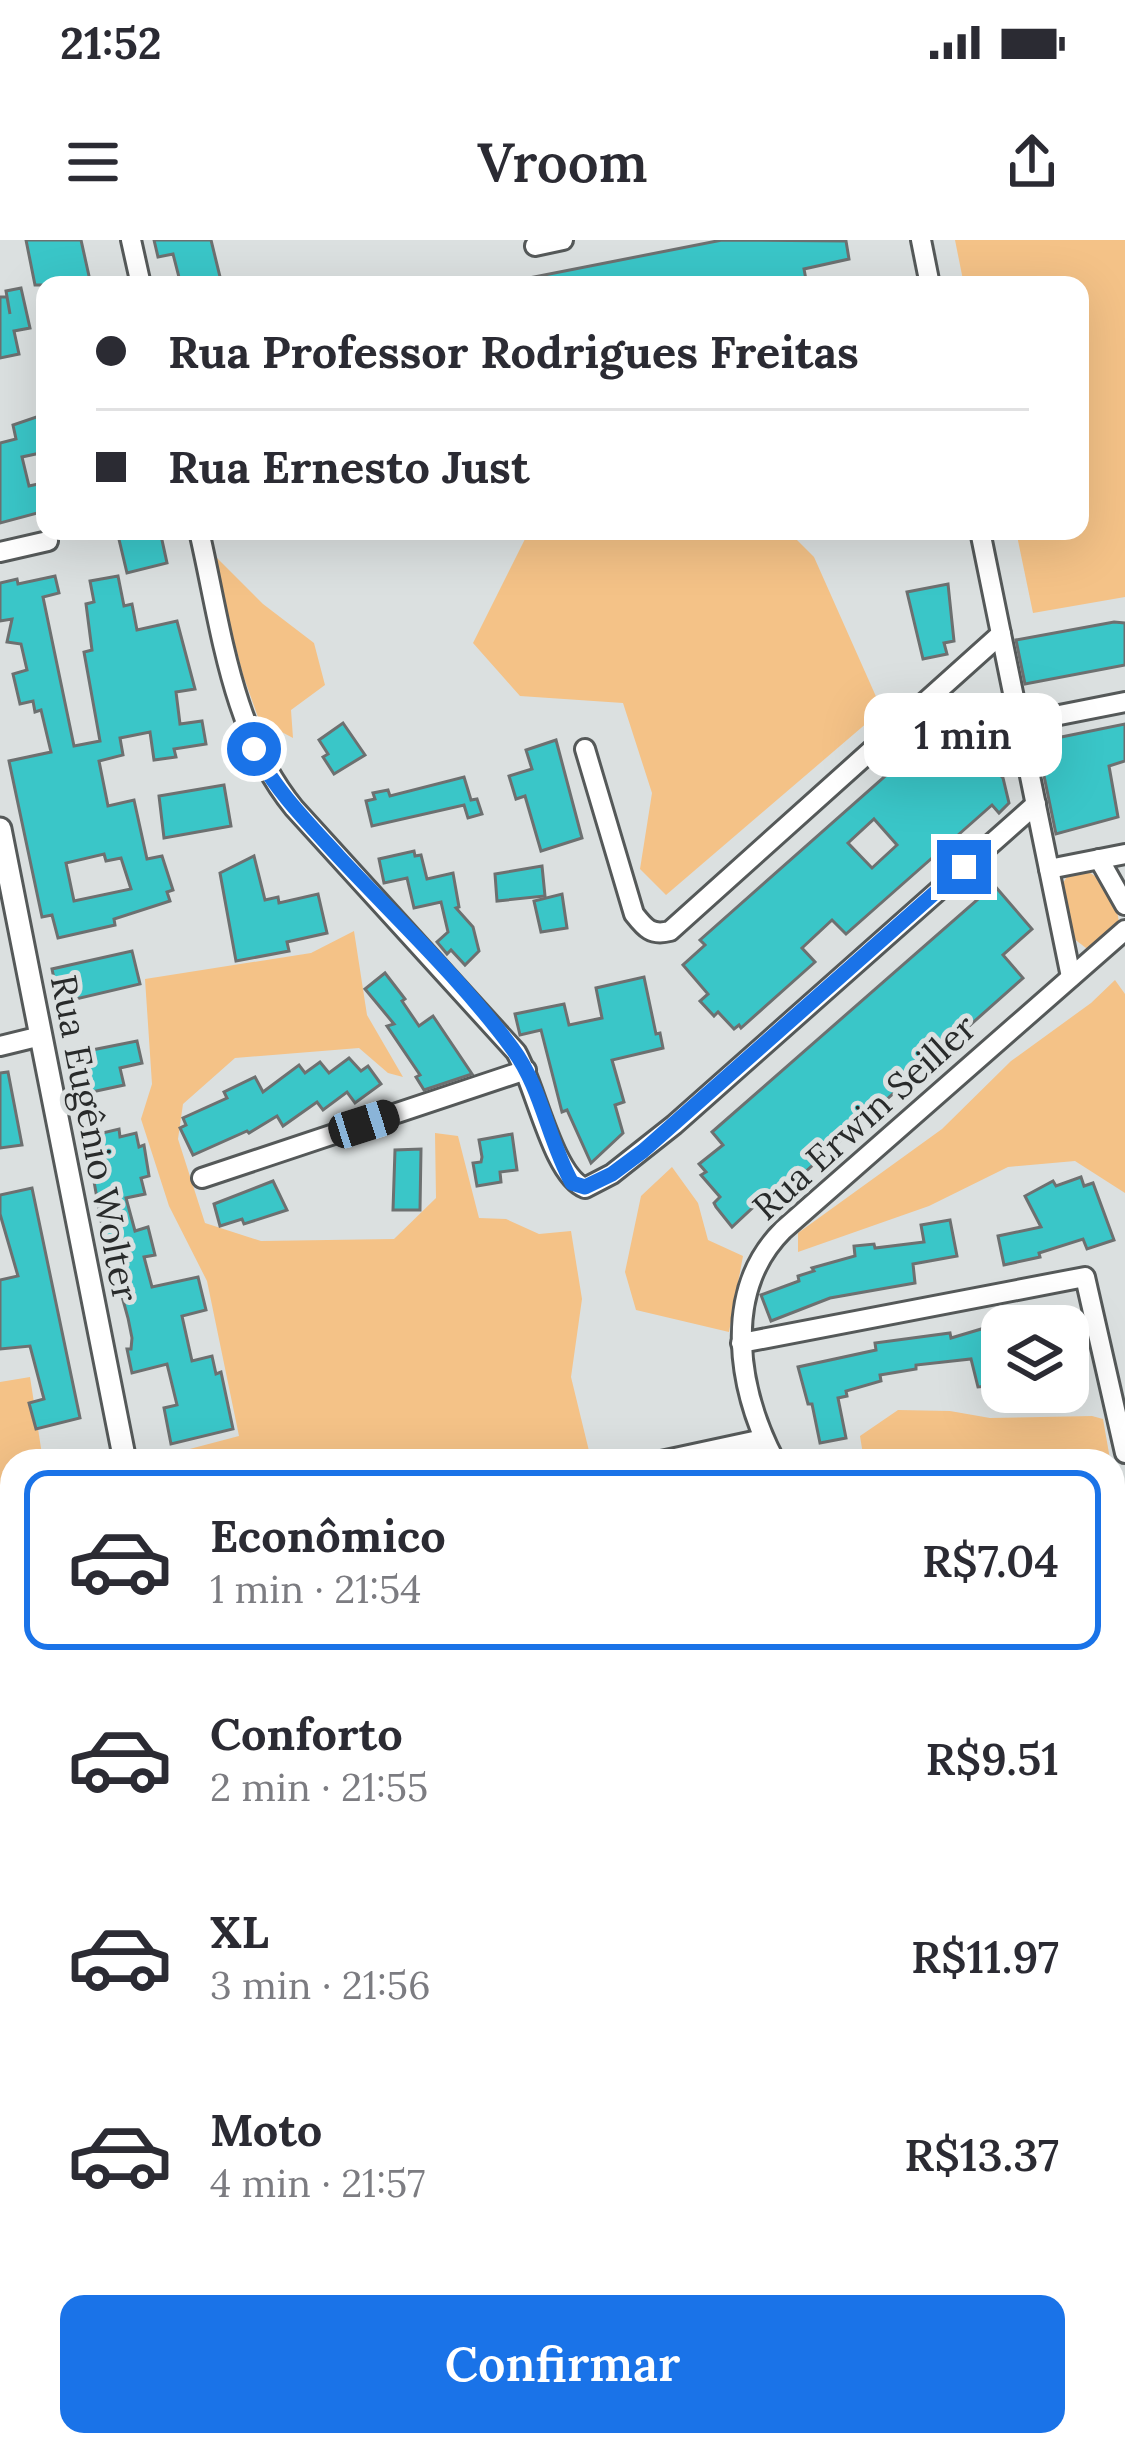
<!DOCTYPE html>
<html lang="pt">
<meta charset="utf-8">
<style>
:root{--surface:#fff;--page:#f7f7f7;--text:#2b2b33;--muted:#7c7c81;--line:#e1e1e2;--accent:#1a73e8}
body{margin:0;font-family:Lora,serif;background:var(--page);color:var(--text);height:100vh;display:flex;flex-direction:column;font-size:45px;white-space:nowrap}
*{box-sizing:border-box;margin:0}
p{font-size:39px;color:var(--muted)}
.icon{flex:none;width:66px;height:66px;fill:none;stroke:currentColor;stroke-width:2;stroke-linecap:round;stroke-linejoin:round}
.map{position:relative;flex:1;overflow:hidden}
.drawer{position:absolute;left:0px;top:1209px;width:1125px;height:1008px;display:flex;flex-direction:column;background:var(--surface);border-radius:36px 36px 0 0;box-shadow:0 12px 48px #0002}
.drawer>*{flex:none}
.top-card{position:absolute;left:36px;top:36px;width:1053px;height:264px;border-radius:24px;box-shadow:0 12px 48px #0002;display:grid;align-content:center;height:264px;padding:0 60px;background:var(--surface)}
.buttons{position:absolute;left:981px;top:1065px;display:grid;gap:24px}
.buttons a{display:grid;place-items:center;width:108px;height:108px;border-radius:24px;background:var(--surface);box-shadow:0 12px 48px #0002;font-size:60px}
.end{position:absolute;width:54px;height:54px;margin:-27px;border:15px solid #1a73e8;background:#fff;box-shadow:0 0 0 6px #fff}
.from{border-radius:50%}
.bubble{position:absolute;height:84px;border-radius:24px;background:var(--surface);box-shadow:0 12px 48px #0002;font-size:39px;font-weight:600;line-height:84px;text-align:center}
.car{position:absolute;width:36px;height:72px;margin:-36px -18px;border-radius:15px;box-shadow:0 0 9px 3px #0007;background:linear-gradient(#222 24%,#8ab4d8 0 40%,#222 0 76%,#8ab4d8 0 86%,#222 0)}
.top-card b{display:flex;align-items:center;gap:42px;height:114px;font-size:45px}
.top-card b+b{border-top:3px solid var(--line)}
.top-card i{width:30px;height:30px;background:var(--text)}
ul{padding:21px 0 0;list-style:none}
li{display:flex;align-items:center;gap:36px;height:180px;margin:0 24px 18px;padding:0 36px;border:6px solid transparent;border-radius:24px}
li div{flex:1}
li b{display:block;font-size:45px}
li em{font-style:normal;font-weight:600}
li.active{border-color:var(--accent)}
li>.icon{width:108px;height:108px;stroke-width:1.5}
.action{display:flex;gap:24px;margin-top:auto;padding:24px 60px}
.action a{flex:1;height:138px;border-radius:24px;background:var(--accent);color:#fff;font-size:48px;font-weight:600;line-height:138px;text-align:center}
.status{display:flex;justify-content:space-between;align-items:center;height:84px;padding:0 60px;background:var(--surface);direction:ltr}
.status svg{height:33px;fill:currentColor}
header{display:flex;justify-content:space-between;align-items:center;height:156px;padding:0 60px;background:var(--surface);font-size:54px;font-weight:600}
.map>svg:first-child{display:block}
.green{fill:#f4c287}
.building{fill:#3ac6c8;stroke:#6d7070;stroke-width:3;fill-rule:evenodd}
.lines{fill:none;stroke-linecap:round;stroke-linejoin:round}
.minor-casing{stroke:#555959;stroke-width:24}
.tertiary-casing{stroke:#555959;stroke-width:27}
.minor{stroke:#fff;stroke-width:18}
.tertiary{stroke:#fff;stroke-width:21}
.route{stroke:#1a73e8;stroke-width:15}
.labels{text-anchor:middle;stroke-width:10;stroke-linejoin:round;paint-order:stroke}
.street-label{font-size:36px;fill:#292b2b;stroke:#dbe0e0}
</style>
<div class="status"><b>21:52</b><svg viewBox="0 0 49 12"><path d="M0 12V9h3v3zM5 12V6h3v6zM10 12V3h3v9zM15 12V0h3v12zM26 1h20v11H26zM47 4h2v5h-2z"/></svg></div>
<header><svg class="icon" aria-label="menu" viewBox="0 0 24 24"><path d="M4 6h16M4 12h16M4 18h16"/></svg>Vroom<svg class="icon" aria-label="share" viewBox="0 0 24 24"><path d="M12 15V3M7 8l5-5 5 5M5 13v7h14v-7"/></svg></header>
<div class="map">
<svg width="1125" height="2217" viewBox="0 0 1125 2217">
<rect width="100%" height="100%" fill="#dbe0e0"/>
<g class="green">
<path d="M955 0H1125V357L1033 373 1016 291H1080V45H964Z"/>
<path d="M529 291H788L814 317 882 470 666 655 640 629 652 553 623 463 520 456 473 403Z"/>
<path d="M211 312 263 364 314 403 325 445 291 470 293 498 259 480 243 435Z"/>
<path d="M1086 631C1103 637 1118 666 1119 683L1094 707 1086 708 1073 698 1063 643 1068 635Z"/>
<path d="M354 691 367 775 403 837 388 833 359 808 235 818 183 864 178 899 205 983 261 1001 394 999 436 958 435 893 458 896 479 978 506 979 539 994 571 991 582 1059 571 1137 589 1211 545 1221H144L239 1196 207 1041 169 966 141 879 152 844 145 739 311 713Z"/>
<path d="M1115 740 1125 754V953L1075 921 1008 927 929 966 798 1012V993L942 889 1011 821 1091 763Z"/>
<path d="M672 927 698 963 708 1000 743 1016 729 1092 636 1070 625 1032 641 956Z"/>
<path d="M30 1137 43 1221H12V1376L0 1385V1142Z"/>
<path d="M898 1170 950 1171 990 1178 1092 1176 1103 1179 1110 1219 864 1221 860 1196Z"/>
<path d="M0 1496 12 1515V1908L0 1910Z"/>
</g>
<g class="building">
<path d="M26 0H81L91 45H35Z"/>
<path d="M154 0H211L222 45H181L173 14 158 17Z"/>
<path d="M722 0 846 1 849 19 804 29 807 45H529V38Z"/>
<path d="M21 48 30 88 14 91 19 114 0 118V57H7L10 74 6 51Z"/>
<path d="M45 174V212L22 217 29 246 38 244 45 271 0 283V203L16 199 13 185Z"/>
<path d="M117 291H160L167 323 127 333Z"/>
<path d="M55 336 59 353 43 357 74 506 100 501 84 412 92 410 86 364 94 362 90 341 118 336 124 366 132 364 137 390 177 381 195 449 176 452 180 484 202 481 206 504 174 509 176 517 154 520 150 492 120 498 123 515 99 521 108 566 134 560 147 619 162 616 173 650 167 652 170 661 114 679 115 685 58 698 52 675 42 677 9 521 51 512 41 470 35 472 33 461 20 464 13 434 27 430 21 404 7 402 12 379 0 381V343L17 339 18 344ZM104 614 106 621 121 618 131 649 74 661 66 623Z"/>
<path d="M948 344 954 401 944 403 947 414 923 419 907 352Z"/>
<path d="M1114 382 1125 383V425L1025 444 1016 400Z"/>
<path d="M970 461 987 480 983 484 988 495 982 500 986 505 979 511 1003 538 1009 563 999 573 992 565 846 694 832 680 802 708 815 722 741 788 739 785 734 789 718 772 714 776 700 761 708 754 683 725 705 705 700 700ZM874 579 897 605 872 628 848 603Z"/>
<path d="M343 483 365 515 334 534 323 517 328 514 319 500Z"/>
<path d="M1125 484V521L1109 526 1118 577 1056 594 1037 502Z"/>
<path d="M556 500 582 598 541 611 525 556 516 559 509 536 532 529 526 510Z"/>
<path d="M464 537 471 560 477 559 482 574 468 578 464 565 372 586 366 561 375 559 373 553 388 550 390 556Z"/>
<path d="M224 545 231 586 164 598 159 556Z"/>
<path d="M414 611 415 616 421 615 427 639 453 633 459 667 456 668 473 687 479 711 465 725 451 710 447 714 437 702 448 692 441 662 414 668 407 638 384 643 379 619Z"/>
<path d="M254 616 265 660 278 657 279 663 318 654 327 693 287 702 289 711 236 721 220 633Z"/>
<path d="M542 626 545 656 497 661 495 634Z"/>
<path d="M994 645 1032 689 1003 715 1023 738 795 941 766 966 761 960 732 987 716 967 714 963 720 957 701 935 706 932 699 924 723 905 712 892Z"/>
<path d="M562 654 567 688 541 692 534 661Z"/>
<path d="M132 711 140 744 59 763 52 729Z"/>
<path d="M385 733 405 759 402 761 419 786 433 776 472 834 424 850 416 837 420 835 387 786 394 784 365 749Z"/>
<path d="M644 737 656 794 660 793 663 808 612 820 624 862 615 865 623 893 591 923 567 870 562 872 541 790 520 795 515 774 564 764 569 785 602 778 596 748Z"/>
<path d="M137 801 142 823 120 828 124 845 78 855 74 834 87 831 82 812Z"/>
<path d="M349 818 361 831 368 826 381 844 355 863 347 852 323 870 317 862 283 886 277 876 249 893 247 891 193 915 180 888 186 885 183 878 227 858 224 852 255 837 263 852 299 825 305 833 320 822 329 833Z"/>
<path d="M8 832 22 905 0 908V833Z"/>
<path d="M119 889 120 897 136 893 139 907 144 905 149 936 141 938 145 954 126 958 135 991 148 987 155 1015 144 1017 152 1047 198 1037 206 1070 182 1076 192 1121 212 1116 216 1134 221 1132 233 1189 171 1204 164 1168 177 1165 167 1124 132 1133 127 1109H131L132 1098 128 1078 110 1013 107 1014 93 936 107 933 98 894Z"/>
<path d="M512 894 517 930 500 932 501 942 477 946 473 923 481 922 482 917 479 900Z"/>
<path d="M421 909 420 970H393L395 910Z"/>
<path d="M1081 937 1084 946 1093 943 1114 1000 1087 1009 1083 999 1039 1013 1040 1017 1004 1025 998 996 1041 987 1025 956 1053 941 1056 946Z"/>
<path d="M273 941 287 970 244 984 242 979 220 986 214 964Z"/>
<path d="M32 948 80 1178 36 1189 29 1163 44 1159 30 1106 0 1109V1040L18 1036 0 974V955Z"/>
<path d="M950 980 957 1016 913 1024 915 1043 830 1058 771 1081 761 1055 799 1041 798 1036 814 1031 812 1028 855 1016 854 1006 874 1004 875 1008 924 1002 921 985Z"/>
<path d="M988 1087 1002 1145 978 1147 971 1119 916 1125V1129L880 1135 881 1141 846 1151 847 1156 838 1158 846 1198 820 1203 812 1164H808L798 1127 876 1110 875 1103 950 1093 951 1098Z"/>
</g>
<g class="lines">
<defs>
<g id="minor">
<path d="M131 0 141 45"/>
<path d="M921 0 930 45"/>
<path d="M535 6 563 0"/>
<path d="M199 291C221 386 231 491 294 568L516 812C535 844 553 936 585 948L612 934 674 885 1036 564"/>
<path d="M980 291 1071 737"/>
<path d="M0 312 48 301"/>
<path d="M1019 483 1125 462"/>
<path d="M585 509 634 674C645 688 651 696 670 691L1001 394"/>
<path d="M1099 619 1125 665"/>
<path d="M1049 629 1125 614"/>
<path d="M0 806 41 796"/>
<path d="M202 938 526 830"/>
<path d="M741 1103 1085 1037 1125 1213"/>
<path d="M661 1221 763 1199"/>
<path d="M775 1221C738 1150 721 1052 783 990L1125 690"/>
<path d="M1113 1481 1125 1478"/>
<path d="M1113 1689 1125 1687"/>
<path d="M1113 1902 1125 1900"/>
<path d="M523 2205 526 2217"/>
<path d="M737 2205 740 2217"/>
<path d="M1015 2205 1017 2217"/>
</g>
<g id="tertiary">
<path d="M0 589 125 1221"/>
<path d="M306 2205 309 2217"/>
</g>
</defs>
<use href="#minor" class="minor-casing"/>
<use href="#tertiary" class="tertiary-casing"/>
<use href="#minor" class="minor"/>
<use href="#tertiary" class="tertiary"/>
</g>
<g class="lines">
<path class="route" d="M254 509C275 550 308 583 339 617 397 679 462 740 512 808 542 848 548 900 572 943L585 947 612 934 643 911 964 627"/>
</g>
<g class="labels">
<g class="street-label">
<text transform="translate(864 877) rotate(-42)" y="13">Rua Erwin Seiller</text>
<text transform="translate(95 898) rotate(79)" y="13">Rua Eugênio Wolter</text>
</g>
</g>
</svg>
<div class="buttons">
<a><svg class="icon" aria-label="layers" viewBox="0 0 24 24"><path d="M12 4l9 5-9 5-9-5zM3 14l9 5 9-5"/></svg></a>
</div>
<i class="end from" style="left:254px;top:509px"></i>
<i class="end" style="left:964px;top:627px"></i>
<div class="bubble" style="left:864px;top:453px;width:198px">1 min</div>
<i class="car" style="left:364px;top:884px;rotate:72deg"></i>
<div class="top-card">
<b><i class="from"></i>Rua Professor Rodrigues Freitas</b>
<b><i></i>Rua Ernesto Just</b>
</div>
<section class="drawer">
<ul>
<li class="active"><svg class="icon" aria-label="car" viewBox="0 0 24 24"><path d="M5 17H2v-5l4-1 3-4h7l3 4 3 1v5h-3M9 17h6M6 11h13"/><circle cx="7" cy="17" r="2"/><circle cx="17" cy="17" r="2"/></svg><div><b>Econômico</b><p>1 min · 21:54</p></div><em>R$7.04</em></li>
<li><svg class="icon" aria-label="car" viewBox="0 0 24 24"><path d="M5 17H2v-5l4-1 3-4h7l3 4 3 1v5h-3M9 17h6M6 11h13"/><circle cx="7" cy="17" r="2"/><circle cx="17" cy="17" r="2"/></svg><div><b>Conforto</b><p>2 min · 21:55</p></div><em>R$9.51</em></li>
<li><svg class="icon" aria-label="car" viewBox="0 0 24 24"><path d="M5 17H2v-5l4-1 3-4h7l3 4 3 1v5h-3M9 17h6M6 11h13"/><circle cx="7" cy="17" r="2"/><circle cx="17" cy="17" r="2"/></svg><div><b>XL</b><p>3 min · 21:56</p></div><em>R$11.97</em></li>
<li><svg class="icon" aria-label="car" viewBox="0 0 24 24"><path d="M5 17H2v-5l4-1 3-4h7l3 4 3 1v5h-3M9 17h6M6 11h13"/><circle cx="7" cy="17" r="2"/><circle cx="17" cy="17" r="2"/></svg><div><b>Moto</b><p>4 min · 21:57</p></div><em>R$13.37</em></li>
</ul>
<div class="action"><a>Confirmar</a></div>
</section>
</div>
